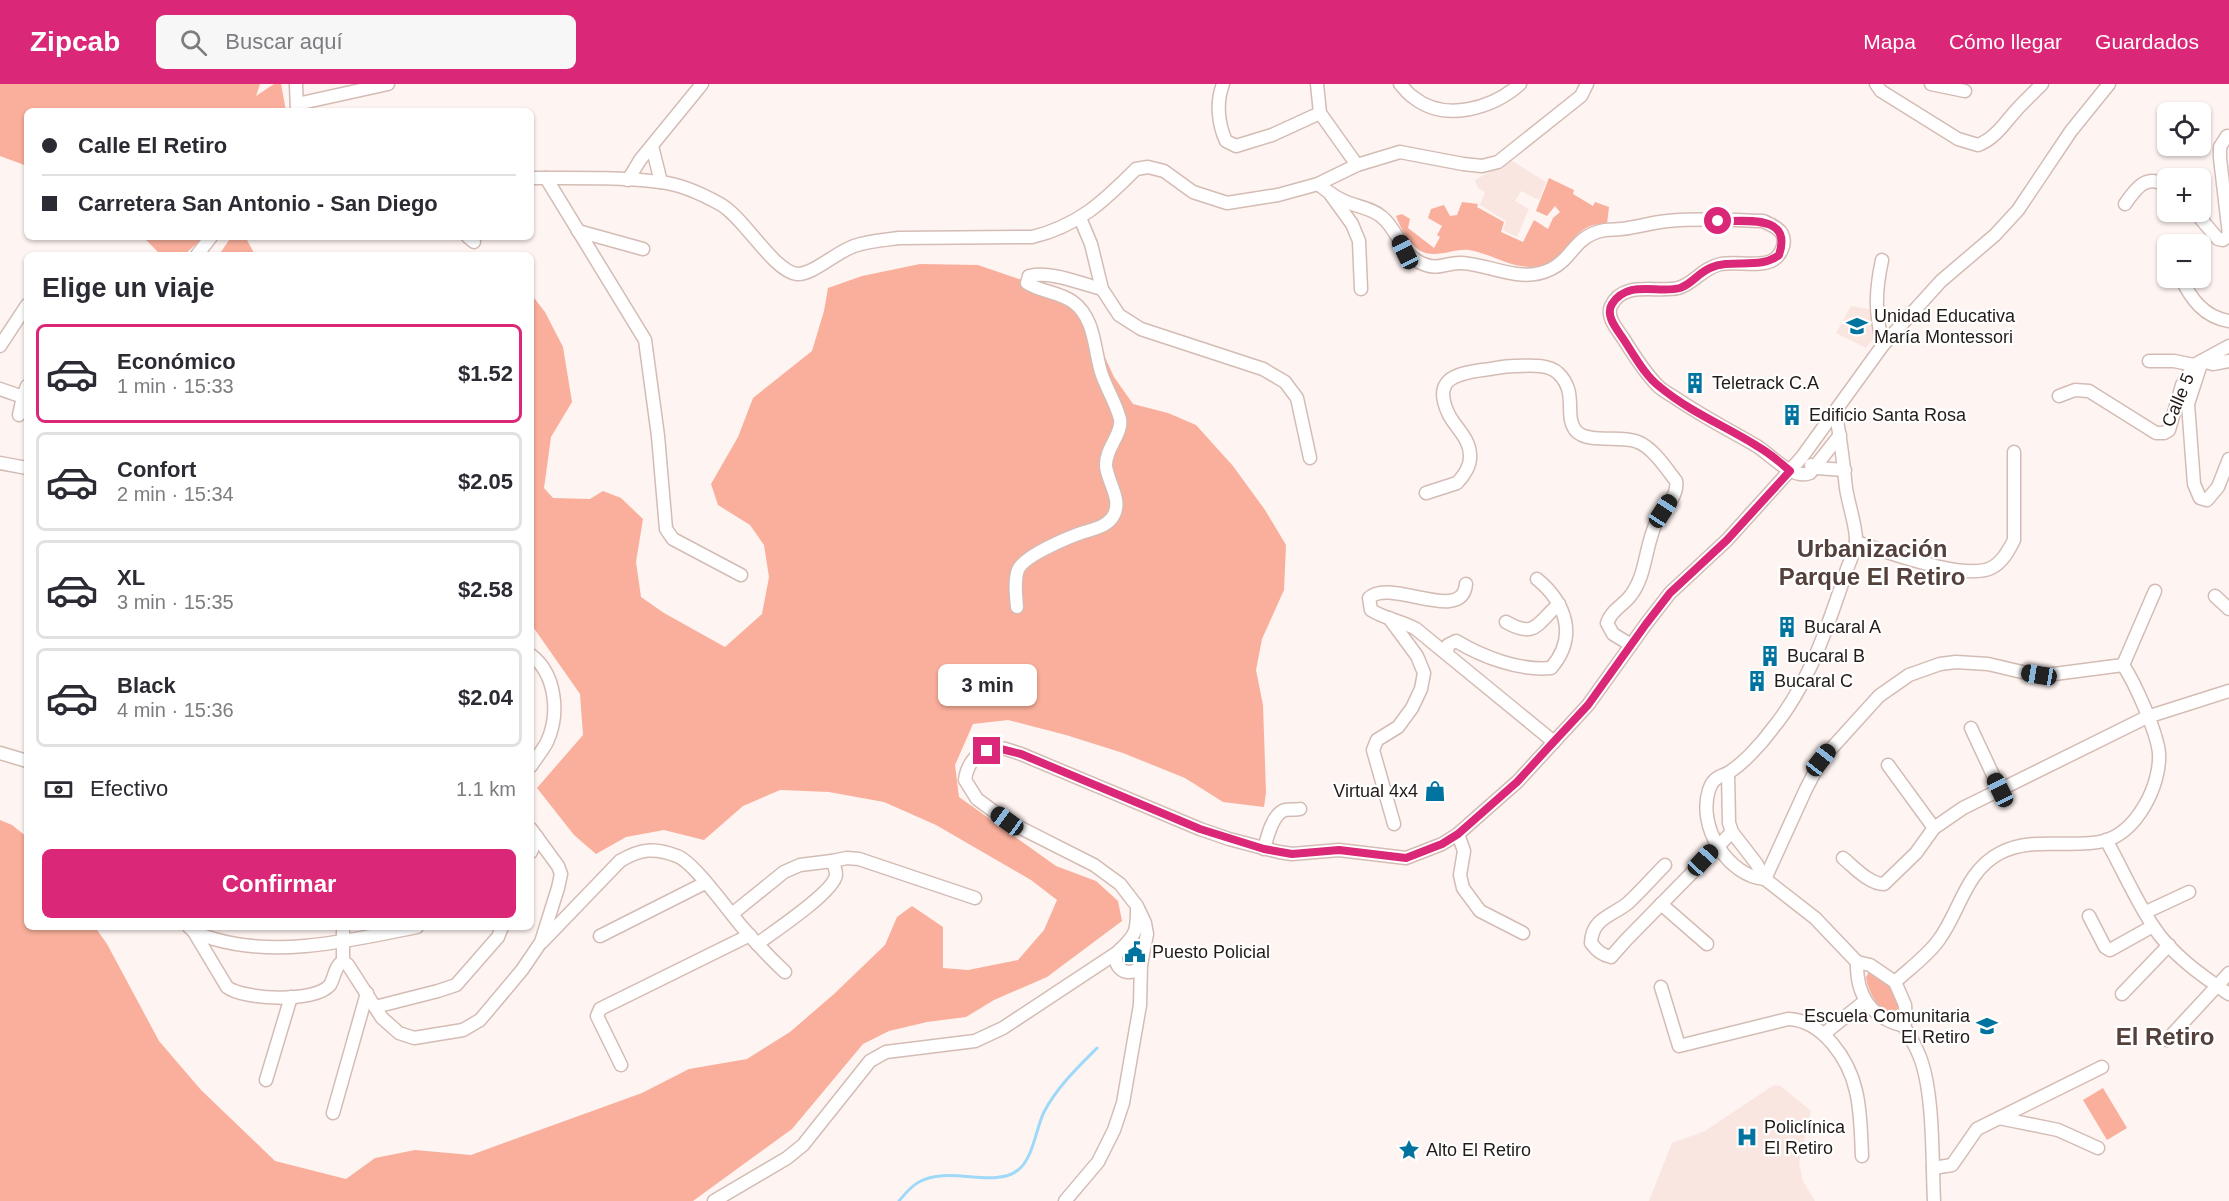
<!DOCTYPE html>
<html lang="es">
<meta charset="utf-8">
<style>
:root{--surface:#fff;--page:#f7f7f7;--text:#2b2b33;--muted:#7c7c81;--line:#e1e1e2;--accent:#db2777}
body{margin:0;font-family:Arial,sans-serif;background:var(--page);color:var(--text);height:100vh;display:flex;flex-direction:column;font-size:22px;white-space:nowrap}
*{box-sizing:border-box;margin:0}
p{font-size:20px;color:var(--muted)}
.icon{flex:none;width:33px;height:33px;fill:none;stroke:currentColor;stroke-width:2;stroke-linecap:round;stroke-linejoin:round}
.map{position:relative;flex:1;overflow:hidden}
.drawer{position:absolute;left:24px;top:168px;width:510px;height:678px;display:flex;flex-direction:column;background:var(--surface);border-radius:9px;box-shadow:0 2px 4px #0004}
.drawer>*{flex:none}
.banner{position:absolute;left:24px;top:24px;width:510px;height:132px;border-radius:9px;box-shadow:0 2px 4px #0004;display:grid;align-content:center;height:132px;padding:0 18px;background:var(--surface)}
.controls{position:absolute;left:2157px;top:18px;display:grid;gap:12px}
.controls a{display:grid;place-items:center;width:54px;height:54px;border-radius:9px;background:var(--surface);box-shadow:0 2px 4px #0004;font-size:30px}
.end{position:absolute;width:27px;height:27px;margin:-14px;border:8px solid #db2777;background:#fff;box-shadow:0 0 0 3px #fff}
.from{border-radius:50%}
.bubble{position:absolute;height:42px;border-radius:9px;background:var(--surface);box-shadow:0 2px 4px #0004;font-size:20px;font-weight:700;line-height:42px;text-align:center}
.car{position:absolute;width:18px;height:36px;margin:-18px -9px;border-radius:8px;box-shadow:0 0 4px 2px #0007;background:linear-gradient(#222 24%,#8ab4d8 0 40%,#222 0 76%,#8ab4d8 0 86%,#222 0)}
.banner b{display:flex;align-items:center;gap:21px;height:57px;font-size:22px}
.banner b+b{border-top:2px solid var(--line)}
.banner i{width:15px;height:15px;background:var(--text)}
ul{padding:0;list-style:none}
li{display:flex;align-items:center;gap:18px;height:99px;margin:0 12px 9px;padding:0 6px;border:3px solid var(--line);border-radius:9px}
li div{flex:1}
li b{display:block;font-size:22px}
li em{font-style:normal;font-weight:700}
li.current{border-color:var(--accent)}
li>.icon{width:54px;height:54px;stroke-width:1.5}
h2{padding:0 18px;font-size:27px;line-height:72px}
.pay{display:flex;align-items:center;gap:15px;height:66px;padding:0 18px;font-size:22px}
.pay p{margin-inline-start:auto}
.primary-button{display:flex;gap:12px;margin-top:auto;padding:12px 18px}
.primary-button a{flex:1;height:69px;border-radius:9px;background:var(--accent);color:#fff;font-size:24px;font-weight:700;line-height:69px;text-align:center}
header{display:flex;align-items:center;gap:36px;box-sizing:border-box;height:84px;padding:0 30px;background:var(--accent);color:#fff}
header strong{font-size:28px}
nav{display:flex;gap:33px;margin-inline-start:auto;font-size:21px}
.search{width:420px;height:54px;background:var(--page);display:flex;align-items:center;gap:15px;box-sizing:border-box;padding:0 21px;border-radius:9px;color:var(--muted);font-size:22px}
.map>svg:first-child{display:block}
.built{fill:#fae6e0}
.green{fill:#f9af9b}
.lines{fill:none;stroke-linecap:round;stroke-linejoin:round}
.stream{stroke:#9fd9f9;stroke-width:3}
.minor-casing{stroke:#d4bcb5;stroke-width:15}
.minor{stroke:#fff;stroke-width:12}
.route{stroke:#db2777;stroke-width:8}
.labels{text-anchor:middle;stroke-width:4.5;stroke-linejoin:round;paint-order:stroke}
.poi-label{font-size:18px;fill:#231b18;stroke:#fff;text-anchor:start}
.street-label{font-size:18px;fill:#231b18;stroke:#fff}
.district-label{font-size:24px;font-weight:bold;fill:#55413c;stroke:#fff}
</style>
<header>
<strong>Zipcab</strong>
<div class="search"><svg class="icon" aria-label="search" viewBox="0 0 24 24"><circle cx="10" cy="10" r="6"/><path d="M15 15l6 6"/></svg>Buscar aquí</div>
<nav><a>Mapa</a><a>Cómo llegar</a><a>Guardados</a></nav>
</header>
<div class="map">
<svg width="2229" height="1117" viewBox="0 0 2229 1117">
<rect width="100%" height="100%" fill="#fef4f1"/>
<g class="built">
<path d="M1511 76 1546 98 1539 116 1521 107 1515 117 1529 125 1517 153 1503 146 1506 137 1480 121 1485 108 1478 104 1475 96Z"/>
<path d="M1851 222 1873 226 1875 253 1866 264 1836 249Z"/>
<path d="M1774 1001 1781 1002 1811 1027 1799 1079 1803 1097 1815 1117H1649L1672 1059 1705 1047Z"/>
</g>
<g class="green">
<path d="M0 0H260L256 12 274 0H281L286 27H27V82L0 72Z"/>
<path d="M1549 94 1574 106 1573 110 1593 122 1595 118 1609 123 1607 140C1601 140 1594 140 1588 143 1570 151 1564 175 1544 181 1517 189 1494 170 1469 166 1452 164 1436 176 1419 166 1408 158 1401 145 1396 132L1402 130 1410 135 1408 144 1434 164 1440 153 1437 151 1442 142 1428 134 1431 125 1444 121 1450 132 1457 131 1462 118 1478 120 1477 123 1504 138 1501 148 1523 158 1534 136 1548 145 1553 134 1560 128 1555 122 1547 132 1536 127Z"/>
<path d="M143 153H204L184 171H161Z"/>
<path d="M231 153 247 156 255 171H219Z"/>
<path d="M920 180 978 181 1062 210 1098 258 1114 293 1133 320 1168 329 1196 341 1233 382 1265 426 1286 461 1284 506 1262 555 1256 586 1263 621 1266 708 1264 723 1223 718 1185 694 1123 669 1066 651 1008 636 973 640 955 681 959 713 1056 782 1096 797 1118 817 1122 837 1047 893 994 916 966 933 927 938 889 947 863 960 792 1045 693 1117H0V736L12 741 27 753V843H95L107 860 159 957 201 1006 275 1077 346 1095 375 1074 415 1066 471 1071 642 1009 689 985 747 975 790 948 834 910 885 861 897 833 912 822 943 843V884L968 886 1018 876 1044 846 1057 816 1031 796 936 741 884 718 829 708 780 706 743 722 704 756 664 746 626 753 596 770 574 751 537 704 583 651 580 610 531 540V210L545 228 563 263 572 318 551 353 544 404 553 414 590 415 603 407 621 414 643 435 636 478 641 513 664 529 725 563 762 530 769 493 764 461 750 441 718 421 711 400 738 353 753 314 812 267 824 227 828 204 862 192Z"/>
<path d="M1873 887C1887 898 1897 909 1900 927L1898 931C1880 931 1868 908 1866 893L1869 888Z"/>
<path d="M2103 1004 2127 1044 2107 1056 2083 1016Z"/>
</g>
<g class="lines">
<path class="stream" d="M899 1117C904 1111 911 1102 919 1098 948 1081 995 1105 1018 1086 1033 1075 1036 1044 1044 1028 1057 1003 1078 983 1097 964"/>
<defs>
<g id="minor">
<path d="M296 0 297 26"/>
<path d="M1223 0C1216 18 1218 40 1226 57L1236 62 1272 51 1320 29"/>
<path d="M1317 0 1320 29 1357 81"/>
<path d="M1400 0C1404 4 1408 10 1413 13 1445 39 1493 24 1520 0"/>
<path d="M1876 0 1881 7 1958 55 1978 61C1997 54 2007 35 2021 21 2028 14 2035 7 2042 0"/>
<path d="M1931 0 1965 7"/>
<path d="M297 20 388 0"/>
<path d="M652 62 661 98"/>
<path d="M531 94C573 94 618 93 660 98 680 100 702 110 720 120 744 133 773 187 797 190 813 191 836 168 854 162 868 157 884 156 899 154L1032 153C1078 142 1103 118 1136 85L1148 83 1164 87 1193 108 1227 119 1278 111 1318 100 1357 81 1400 68 1463 80 1482 82 1498 78 1581 12 1587 0"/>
<path d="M546 94 645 256 658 352 666 445 673 455 741 491"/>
<path d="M628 96 640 76 702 0"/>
<path d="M1318 100C1328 108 1337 115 1349 119 1360 123 1373 125 1382 133 1398 146 1400 168 1419 178 1438 188 1445 178 1462 179 1493 181 1521 200 1551 185 1574 174 1573 152 1605 146 1613 145 1620 146 1628 144 1641 142 1655 138 1668 137 1699 134 1732 136 1763 137 1770 140 1779 144 1782 150 1787 160 1780 173 1771 177 1758 183 1736 177 1721 180 1702 184 1694 200 1678 204 1657 209 1623 196 1611 222 1606 233 1617 245 1623 254 1633 270 1644 288 1658 302 1663 307 1671 311 1677 315 1702 332 1729 346 1755 361 1771 370 1791 396 1810 389L1840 351"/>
<path d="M1331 111 1352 140 1359 157 1361 205"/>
<path d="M2125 120C2136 104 2147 88 2168 103"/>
<path d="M2195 128 2218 155 2223 156 2229 151 2220 74V63L2227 52"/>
<path d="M1080 134 1091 160 1102 205 1119 231 1141 245 1263 285 1285 298 1297 314 1310 374"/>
<path d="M578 147 643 165"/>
<path d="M468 153 474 158"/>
<path d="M197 171 211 153"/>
<path d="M1882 176C1875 209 1875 229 1883 261"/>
<path d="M2181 194C2191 215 2204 233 2229 237"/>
<path d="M0 262 27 221"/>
<path d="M2149 277H2174L2194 281"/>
<path d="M2202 277 2188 320 2194 400 2200 414 2207 416 2218 403 2229 375"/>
<path d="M2202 277 2213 280 2229 277"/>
<path d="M0 305 23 313 27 302"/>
<path d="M2059 312 2075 306 2089 307 2156 349H2164L2169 346 2182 301 2194 281 2229 262"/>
<path d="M1835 328C1841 353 1843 378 1846 404 1848 419 1857 444 1856 458 1855 467 1849 479 1846 488 1828 542 1809 600 1773 644 1762 659 1744 679 1728 689 1724 691 1719 692 1716 695 1713 697 1710 703 1709 706 1697 743 1728 792 1765 795L1806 705 1821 676 1879 612 1909 591 1940 580 1956 578 1988 580 2039 592 2123 581C2135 599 2157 648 2159 669 2161 701 2137 748 2104 757 2071 765 2032 752 2000 769 1965 787 1960 828 1938 857 1927 872 1909 885 1895 898"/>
<path d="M19 331 23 313"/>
<path d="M0 379 27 384"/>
<path d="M1811 381 1816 384 1845 386"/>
<path d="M1426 409 1457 399C1464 392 1471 381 1470 371 1470 355 1456 344 1449 331 1432 296 1454 290 1482 286 1493 285 1503 282 1514 282 1527 282 1547 279 1558 289 1579 309 1563 331 1576 347 1588 360 1622 351 1638 358 1653 364 1666 384 1676 397 1679 413 1663 423 1657 437 1645 460 1647 490 1631 511 1623 522 1612 525 1607 539L1613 550 1631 561"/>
<path d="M1856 458C1886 467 1963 497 1991 484 2002 479 2009 466 2014 456V368"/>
<path d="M1466 500C1462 541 1390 493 1369 514L1371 526C1385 535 1402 537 1416 545L1554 658"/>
<path d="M2215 512 2229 525"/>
<path d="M1017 523C1016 511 1014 497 1018 486 1023 472 1069 453 1084 448 1093 445 1105 443 1112 434 1124 417 1108 400 1106 382 1105 364 1123 350 1120 335 1116 319 1106 304 1101 288 1094 265 1095 234 1073 218 1059 208 1041 208 1027 199L1029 192C1053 187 1078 199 1102 205"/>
<path d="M1389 534 1417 572 1424 589 1421 605 1412 624 1398 643 1377 656 1373 666 1394 740"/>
<path d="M1506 538C1536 555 1537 539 1559 520"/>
<path d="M1447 569 1448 561 1456 557C1483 573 1519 587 1551 584 1578 553 1566 519 1537 495"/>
<path d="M531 571C556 590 560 630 547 658 543 666 536 674 531 682"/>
<path d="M2123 581 2155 507"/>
<path d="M1971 644 2000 706"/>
<path d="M0 669 27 677"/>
<path d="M1888 681 1934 744"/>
<path d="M1728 689 1729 739 1732 748 1756 779 1765 795 1815 834 1857 878 1870 881 1895 898 1905 921 1906 936 1904 942C1910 953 1917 964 1921 976 1934 1013 1932 1077 1934 1117"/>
<path d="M1458 750 1464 767 1460 791 1463 804 1480 827 1523 849"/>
<path d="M2106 756C2122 784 2135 815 2153 842 2171 870 2202 892 2229 910"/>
<path d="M1264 765C1267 754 1272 730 1285 726 1289 725 1296 726 1300 725"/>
<path d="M531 768 537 753"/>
<path d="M1843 774C1854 783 1869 800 1884 800L1916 769 1934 744 1963 724 2147 633 2229 607"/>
<path d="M832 777 847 774 859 775 975 814"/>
<path d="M1665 781C1653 793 1641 807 1628 819 1612 832 1592 834 1591 859 1597 867 1602 871 1611 873L1626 856 1732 748"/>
<path d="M1661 820 1707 860"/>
<path d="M2146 828 2189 808"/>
<path d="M732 830 784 788 800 781 832 777C834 781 836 787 836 791 834 808 772 849 757 860"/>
<path d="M2089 832 2105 863 2110 866 2153 842"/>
<path d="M189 843C196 851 205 852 214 855 280 874 351 856 417 843"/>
<path d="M343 843V877L348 881 382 934 399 949 414 954 463 946 480 936 522 886 541 858 558 804 561 790 558 782 531 745"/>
<path d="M194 848 227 903C244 916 315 919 330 901 335 893 334 883 343 877"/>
<path d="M600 852 705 799"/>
<path d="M542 858 620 777C640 765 654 763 677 772 694 778 729 828 743 844 756 859 770 874 785 888"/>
<circle cx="1129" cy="875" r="13"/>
<path d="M1121 865C1136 850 1137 847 1137 826"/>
<path d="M1142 875 1147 850 1145 839 1137 822 1120 800 1094 781 1007 737 977 715 965 696C967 680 978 664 997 664 1004 663 1014 668 1021 670L1200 745 1229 755 1279 768 1292 770 1339 766 1406 774 1442 760 1458 750 1517 698 1588 621 1646 540 1670 509 1727 456 1802 373 1883 261 1941 197 1995 151 2018 126 2071 47 2109 0"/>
<path d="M1857 878C1856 911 1871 934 1904 942"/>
<path d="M1661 903 1679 962 1788 935C1823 936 1849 976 1856 1007 1861 1028 1861 1051 1862 1072"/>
<path d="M2122 910 2169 861"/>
<path d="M375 923 438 907 456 901 498 853 502 843"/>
<path d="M1825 949 1865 917"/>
<path d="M2167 956 2229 889"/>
<path d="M621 981 597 932 600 925 750 851"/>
<path d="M266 996 291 913"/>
<path d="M333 1029 367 909"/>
<path d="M1999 1034 2058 1046 2098 1064"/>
<path d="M1933 1084 1952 1081 1977 1045 2102 983"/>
<path d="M714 1117 787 1074 803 1061 870 977 886 968 975 957 1003 944 1118 868"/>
<path d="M1065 1117 1098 1078 1114 1046 1123 1019 1140 921 1141 879"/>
</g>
</defs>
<use href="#minor" class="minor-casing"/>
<use href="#minor" class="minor"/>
</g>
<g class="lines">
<path class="route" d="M987 667 997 664 1021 670 1200 745 1264 765 1292 770 1339 766 1406 774 1442 760 1458 750 1517 698 1548 664 1588 621 1646 540 1670 509 1727 456 1790 387C1780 378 1769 369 1757 362 1725 342 1690 328 1660 303 1644 291 1633 269 1622 253 1616 244 1605 231 1612 220 1628 195 1658 210 1680 204 1692 200 1698 189 1710 184 1732 174 1760 186 1779 171 1793 129 1744 138 1718 137"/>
</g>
<defs>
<symbol id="school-bare" viewBox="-9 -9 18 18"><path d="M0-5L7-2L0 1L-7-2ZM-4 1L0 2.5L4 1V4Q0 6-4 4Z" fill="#00749e" stroke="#fff" stroke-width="2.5" paint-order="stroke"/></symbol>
<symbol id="building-bare" viewBox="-9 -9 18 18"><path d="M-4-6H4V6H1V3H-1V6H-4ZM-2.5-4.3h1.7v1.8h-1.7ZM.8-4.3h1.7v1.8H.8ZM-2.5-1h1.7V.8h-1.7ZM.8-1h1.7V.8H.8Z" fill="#00749e" stroke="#fff" stroke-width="2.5" paint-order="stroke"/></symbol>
<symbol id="shop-bare" viewBox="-9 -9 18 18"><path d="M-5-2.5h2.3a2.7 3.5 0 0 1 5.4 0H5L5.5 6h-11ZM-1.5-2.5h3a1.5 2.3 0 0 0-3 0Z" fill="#00749e" stroke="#fff" stroke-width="2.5" paint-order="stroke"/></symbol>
<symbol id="civic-bare" viewBox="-9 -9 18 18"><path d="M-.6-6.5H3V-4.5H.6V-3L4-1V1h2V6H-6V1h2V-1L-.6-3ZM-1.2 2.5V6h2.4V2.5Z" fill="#00749e" stroke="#fff" stroke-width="2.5" paint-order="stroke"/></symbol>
<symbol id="hospital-bare" viewBox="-9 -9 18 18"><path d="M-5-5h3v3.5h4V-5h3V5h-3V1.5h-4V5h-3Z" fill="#00749e" stroke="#fff" stroke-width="2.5" paint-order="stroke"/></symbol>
<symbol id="sight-bare" viewBox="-9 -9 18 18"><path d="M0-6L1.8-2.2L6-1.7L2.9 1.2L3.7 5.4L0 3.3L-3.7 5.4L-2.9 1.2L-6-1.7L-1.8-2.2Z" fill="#00749e" stroke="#fff" stroke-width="2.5" paint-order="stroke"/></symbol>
</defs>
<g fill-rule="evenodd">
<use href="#school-bare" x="1842" y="227" width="30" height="30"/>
<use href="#building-bare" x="1680" y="284" width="30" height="30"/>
<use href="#building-bare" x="1777" y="316" width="30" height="30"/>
<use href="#building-bare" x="1772" y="528" width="30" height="30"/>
<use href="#building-bare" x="1755" y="557" width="30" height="30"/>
<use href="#building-bare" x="1742" y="582" width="30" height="30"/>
<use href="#shop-bare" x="1420" y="692" width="30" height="30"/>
<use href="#civic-bare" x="1120" y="853" width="30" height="30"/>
<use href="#school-bare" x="1972" y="927" width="30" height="30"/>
<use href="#hospital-bare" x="1732" y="1038" width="30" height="30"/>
<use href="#sight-bare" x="1394" y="1051" width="30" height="30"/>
</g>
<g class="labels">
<g class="poi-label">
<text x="1874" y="238">Unidad Educativa<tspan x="1874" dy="21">María Montessori</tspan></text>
<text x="1712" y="305">Teletrack C.A</text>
<text x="1809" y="337">Edificio Santa Rosa</text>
<text x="1804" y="549">Bucaral A</text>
<text x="1787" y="578">Bucaral B</text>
<text x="1774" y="603">Bucaral C</text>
<text x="1418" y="713" text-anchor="end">Virtual 4x4</text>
<text x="1152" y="874">Puesto Policial</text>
<text x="1970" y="938" text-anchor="end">Escuela Comunitaria<tspan x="1970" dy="21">El Retiro</tspan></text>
<text x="1764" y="1049">Policlínica<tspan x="1764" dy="21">El Retiro</tspan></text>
<text x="1426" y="1072">Alto El Retiro</text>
</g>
<g class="street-label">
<text transform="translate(2178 316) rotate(-67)" y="6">Calle 5</text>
</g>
<g class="district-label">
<text x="1872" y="473">Urbanización<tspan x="1872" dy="28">Parque El Retiro</tspan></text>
<text x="2165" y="961">El Retiro</text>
</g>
</g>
</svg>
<div class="controls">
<a><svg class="icon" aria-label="locate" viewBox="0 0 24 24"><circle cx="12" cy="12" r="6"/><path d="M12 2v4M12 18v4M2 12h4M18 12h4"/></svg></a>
<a>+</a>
<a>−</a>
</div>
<i class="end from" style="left:1718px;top:137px"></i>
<i class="end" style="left:987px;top:667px"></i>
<div class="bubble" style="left:938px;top:580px;width:99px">3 min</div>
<i class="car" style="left:1405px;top:168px;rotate:334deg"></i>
<i class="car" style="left:1663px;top:427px;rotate:33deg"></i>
<i class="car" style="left:2039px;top:591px;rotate:280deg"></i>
<i class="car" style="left:1821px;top:676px;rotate:38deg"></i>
<i class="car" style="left:2000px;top:706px;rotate:334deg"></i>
<i class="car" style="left:1007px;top:737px;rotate:306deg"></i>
<i class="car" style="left:1703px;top:776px;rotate:43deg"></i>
<div class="banner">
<b><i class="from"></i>Calle El Retiro</b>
<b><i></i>Carretera San Antonio - San Diego</b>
</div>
<section class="drawer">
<h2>Elige un viaje</h2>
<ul>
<li class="current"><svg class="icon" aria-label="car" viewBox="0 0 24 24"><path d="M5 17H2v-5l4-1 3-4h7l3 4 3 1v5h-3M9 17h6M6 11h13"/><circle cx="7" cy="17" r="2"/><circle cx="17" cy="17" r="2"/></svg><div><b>Económico</b><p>1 min · 15:33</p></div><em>$1.52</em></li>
<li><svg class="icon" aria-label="car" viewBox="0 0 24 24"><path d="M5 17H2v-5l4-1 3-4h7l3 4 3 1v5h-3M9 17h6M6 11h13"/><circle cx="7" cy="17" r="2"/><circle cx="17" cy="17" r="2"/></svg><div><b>Confort</b><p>2 min · 15:34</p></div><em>$2.05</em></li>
<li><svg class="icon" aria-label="car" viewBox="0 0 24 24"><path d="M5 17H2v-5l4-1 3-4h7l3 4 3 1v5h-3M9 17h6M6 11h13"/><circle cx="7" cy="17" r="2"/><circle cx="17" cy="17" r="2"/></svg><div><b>XL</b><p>3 min · 15:35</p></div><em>$2.58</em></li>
<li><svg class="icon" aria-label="car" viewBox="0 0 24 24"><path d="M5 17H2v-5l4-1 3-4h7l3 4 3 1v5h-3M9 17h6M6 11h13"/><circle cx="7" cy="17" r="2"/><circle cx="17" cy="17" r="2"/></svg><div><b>Black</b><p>4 min · 15:36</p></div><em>$2.04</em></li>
</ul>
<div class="pay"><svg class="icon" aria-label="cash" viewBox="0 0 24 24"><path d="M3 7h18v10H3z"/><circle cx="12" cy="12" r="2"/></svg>Efectivo<p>1.1 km</p></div>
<div class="primary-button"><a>Confirmar</a></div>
</section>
</div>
